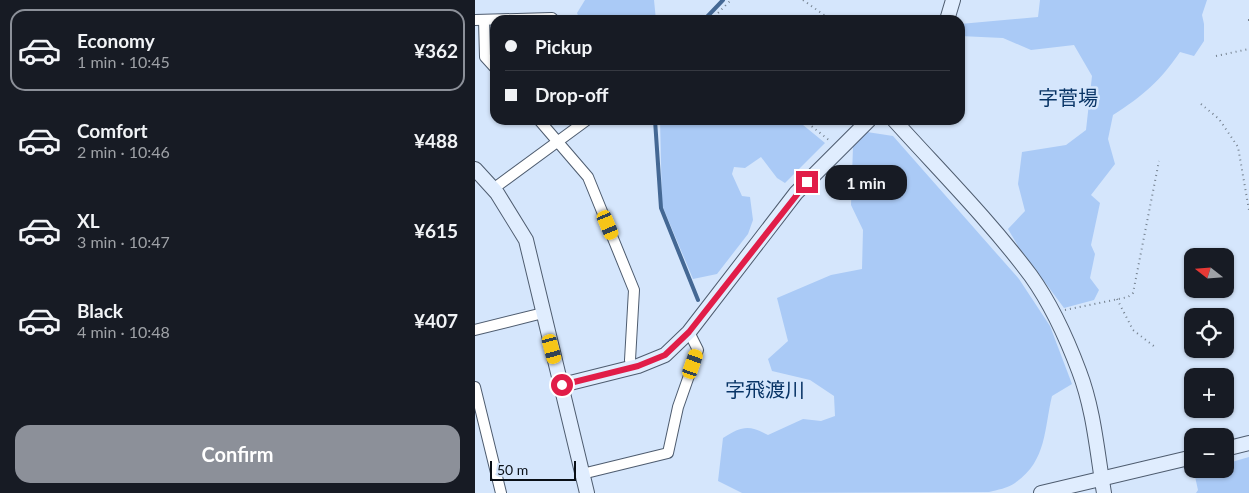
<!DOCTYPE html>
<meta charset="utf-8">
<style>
:root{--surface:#171b24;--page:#20242c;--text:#f1f3f6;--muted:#9ea1a6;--line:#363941;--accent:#8c9099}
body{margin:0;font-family:Lato,"Noto Sans JP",sans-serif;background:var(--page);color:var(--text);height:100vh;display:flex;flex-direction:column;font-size:19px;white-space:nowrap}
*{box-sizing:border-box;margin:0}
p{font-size:16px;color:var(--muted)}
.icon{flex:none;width:28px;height:28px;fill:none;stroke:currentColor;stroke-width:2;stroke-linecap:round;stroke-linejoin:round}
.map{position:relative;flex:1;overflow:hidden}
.sheet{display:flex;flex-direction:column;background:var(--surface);width:475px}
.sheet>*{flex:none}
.banner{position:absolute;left:15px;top:15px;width:475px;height:110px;border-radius:15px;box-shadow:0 1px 4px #0004;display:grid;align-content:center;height:110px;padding:0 15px;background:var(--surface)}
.needle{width:32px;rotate:287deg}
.tools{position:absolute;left:709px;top:248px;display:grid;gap:10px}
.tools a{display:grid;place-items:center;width:50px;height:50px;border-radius:10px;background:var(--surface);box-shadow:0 1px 4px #0004;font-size:25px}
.scale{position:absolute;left:15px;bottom:12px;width:86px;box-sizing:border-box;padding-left:5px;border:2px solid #0a1017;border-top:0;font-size:14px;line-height:18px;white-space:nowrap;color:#0a1017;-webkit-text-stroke:4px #d5e6fc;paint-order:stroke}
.end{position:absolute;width:22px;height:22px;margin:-11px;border:6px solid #e11d48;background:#fff;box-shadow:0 0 0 2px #fff}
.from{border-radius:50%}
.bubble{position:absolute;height:35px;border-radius:15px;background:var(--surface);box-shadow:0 1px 4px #0004;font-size:16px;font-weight:700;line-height:35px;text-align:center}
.car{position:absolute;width:15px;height:30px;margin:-15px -8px;border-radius:6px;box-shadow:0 0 4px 1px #0007;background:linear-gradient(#f5c518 24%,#345 0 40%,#f5c518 0 76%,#345 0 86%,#f5c518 0)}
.banner b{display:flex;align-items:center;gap:18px;height:48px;font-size:19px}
.banner b+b{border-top:1px solid var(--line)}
.banner i{width:12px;height:12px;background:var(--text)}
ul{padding:9px 0 0;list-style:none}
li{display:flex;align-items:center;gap:15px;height:82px;margin:0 10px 8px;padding:0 5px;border:2px solid transparent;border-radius:15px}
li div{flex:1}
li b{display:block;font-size:19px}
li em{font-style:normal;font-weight:700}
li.selected{border-color:var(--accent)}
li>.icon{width:45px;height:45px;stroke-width:1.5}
.button{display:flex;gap:10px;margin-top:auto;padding:10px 15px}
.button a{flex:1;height:58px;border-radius:15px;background:var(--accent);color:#fff;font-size:20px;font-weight:700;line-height:58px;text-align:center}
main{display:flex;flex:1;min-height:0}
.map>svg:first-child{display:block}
.green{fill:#aacaf6}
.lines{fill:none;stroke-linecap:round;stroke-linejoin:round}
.stream{stroke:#446894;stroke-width:4}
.street-casing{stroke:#4e5c6f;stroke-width:12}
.secondary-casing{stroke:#4e5c6f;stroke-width:16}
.path{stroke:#74808e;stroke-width:2;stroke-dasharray:1 4;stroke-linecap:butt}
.street{stroke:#fff;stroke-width:10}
.secondary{stroke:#e0edfe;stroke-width:14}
.route{stroke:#e11d48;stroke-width:6}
.labels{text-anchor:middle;stroke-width:5;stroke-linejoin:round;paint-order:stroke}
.quarter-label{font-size:20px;fill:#083466;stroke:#d5e6fc}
</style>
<main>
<section class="sheet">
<ul>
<li class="selected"><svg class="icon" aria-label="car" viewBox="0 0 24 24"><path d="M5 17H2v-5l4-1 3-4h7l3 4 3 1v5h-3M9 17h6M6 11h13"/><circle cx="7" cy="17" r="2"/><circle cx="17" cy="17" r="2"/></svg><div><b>Economy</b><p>1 min · 10:45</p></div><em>¥362</em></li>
<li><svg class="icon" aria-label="car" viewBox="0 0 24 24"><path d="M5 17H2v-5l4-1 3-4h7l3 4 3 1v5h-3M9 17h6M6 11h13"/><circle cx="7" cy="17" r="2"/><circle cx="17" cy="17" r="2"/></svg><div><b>Comfort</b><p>2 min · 10:46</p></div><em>¥488</em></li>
<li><svg class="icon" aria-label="car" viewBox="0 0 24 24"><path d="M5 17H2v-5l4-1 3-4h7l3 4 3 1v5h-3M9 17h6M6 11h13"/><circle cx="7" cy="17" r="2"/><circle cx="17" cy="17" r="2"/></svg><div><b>XL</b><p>3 min · 10:47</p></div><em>¥615</em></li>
<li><svg class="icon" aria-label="car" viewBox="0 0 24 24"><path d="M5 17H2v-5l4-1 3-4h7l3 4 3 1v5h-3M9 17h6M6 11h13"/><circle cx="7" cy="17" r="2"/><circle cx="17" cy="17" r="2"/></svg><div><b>Black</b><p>4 min · 10:48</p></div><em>¥407</em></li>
</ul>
<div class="button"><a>Confirm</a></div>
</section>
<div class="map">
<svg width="774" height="493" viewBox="0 0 774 493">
<rect width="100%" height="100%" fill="#d5e6fc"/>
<g class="green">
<path d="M110 0H179L181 20H105L102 13Z"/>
<path d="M565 0H732L727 15 729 24V41L719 56 705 52C685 81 668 96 638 115L633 139 640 164 616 195 625 203 616 245 620 254 615 278 624 290 619 300 589 308 543 246 533 229 550 211 543 184 547 152 591 145 611 130 617 76 599 45 556 50 528 38 485 36V24L563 17Z"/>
<path d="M185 120H322L350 143 310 183 302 178 286 157 270 168 259 167 257 174 267 196 275 197 278 220 273 234 242 274 218 279 187 205Z"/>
<path d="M392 132 418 136 544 279 575 326 597 384 577 396C569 429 572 461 540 483 533 488 522 490 514 492L267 493 243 481 248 438C266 427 273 424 293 435L328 419 346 421 360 416 359 396 335 380 297 371 293 359 313 341 302 298 356 275 387 269 388 230 376 205 378 147Z"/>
<path d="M774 457V493H721L723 490 719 472 732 469H750V464Z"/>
</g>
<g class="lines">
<g class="stream">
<path d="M229 20 248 0"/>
<path d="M180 120 186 208 223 300"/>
</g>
<defs>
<g id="street">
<path d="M0 20 77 18 79 20"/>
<path d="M9 20 10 57 20 68"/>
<path d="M64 120 113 177 159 290 155 360 158 368"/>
<path d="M18 189 112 120"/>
<path d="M0 330 68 313"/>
<path d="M0 387 26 493"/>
<path d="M107 474 193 453 203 407 223 350 214 332"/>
</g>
<g id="secondary">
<path d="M472 20 478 0"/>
<path d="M419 120C465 171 515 221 556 276 576 304 592 339 604 371 619 410 622 452 629 493"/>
<path d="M0 169 22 193 51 240 112 493"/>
<path d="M87 385 163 366 190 355 214 332 321 193 394 120"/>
<path d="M750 449 774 443"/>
<path d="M566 493 718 457"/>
</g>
</defs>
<use href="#street" class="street-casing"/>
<use href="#secondary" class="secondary-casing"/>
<g class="path">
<path d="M328 0 356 20"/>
<path d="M236 20 256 0"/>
<path d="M773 20H774"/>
<path d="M741 56 774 49"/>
<path d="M726 104 744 119 763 147 774 210"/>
<path d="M329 120 355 141"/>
<path d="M642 299 658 330 680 347"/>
<path d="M590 310 653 297 658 293 684 161"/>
</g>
<use href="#street" class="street"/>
<use href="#secondary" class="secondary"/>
</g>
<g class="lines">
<path class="route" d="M87 385 163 366 190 355 214 332 332 182"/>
</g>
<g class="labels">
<g class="quarter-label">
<text x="593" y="105">字菅場</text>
<text x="290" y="397">字飛渡川</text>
</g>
</g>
</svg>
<div class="tools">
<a><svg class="needle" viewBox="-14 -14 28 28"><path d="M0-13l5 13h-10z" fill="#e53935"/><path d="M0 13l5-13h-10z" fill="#9ea1a6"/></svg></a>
<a><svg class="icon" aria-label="locate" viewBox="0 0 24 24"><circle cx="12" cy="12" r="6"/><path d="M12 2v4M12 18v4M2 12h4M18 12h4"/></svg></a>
<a>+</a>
<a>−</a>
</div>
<div class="scale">50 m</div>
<i class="end from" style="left:87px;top:385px"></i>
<i class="end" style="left:332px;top:182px"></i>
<div class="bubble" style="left:350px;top:165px;width:82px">1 min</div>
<i class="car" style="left:133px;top:225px;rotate:157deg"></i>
<i class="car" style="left:77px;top:349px;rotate:165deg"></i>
<i class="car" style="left:218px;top:364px;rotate:19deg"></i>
<div class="banner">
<b><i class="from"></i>Pickup</b>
<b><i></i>Drop-off</b>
</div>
</div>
</main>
